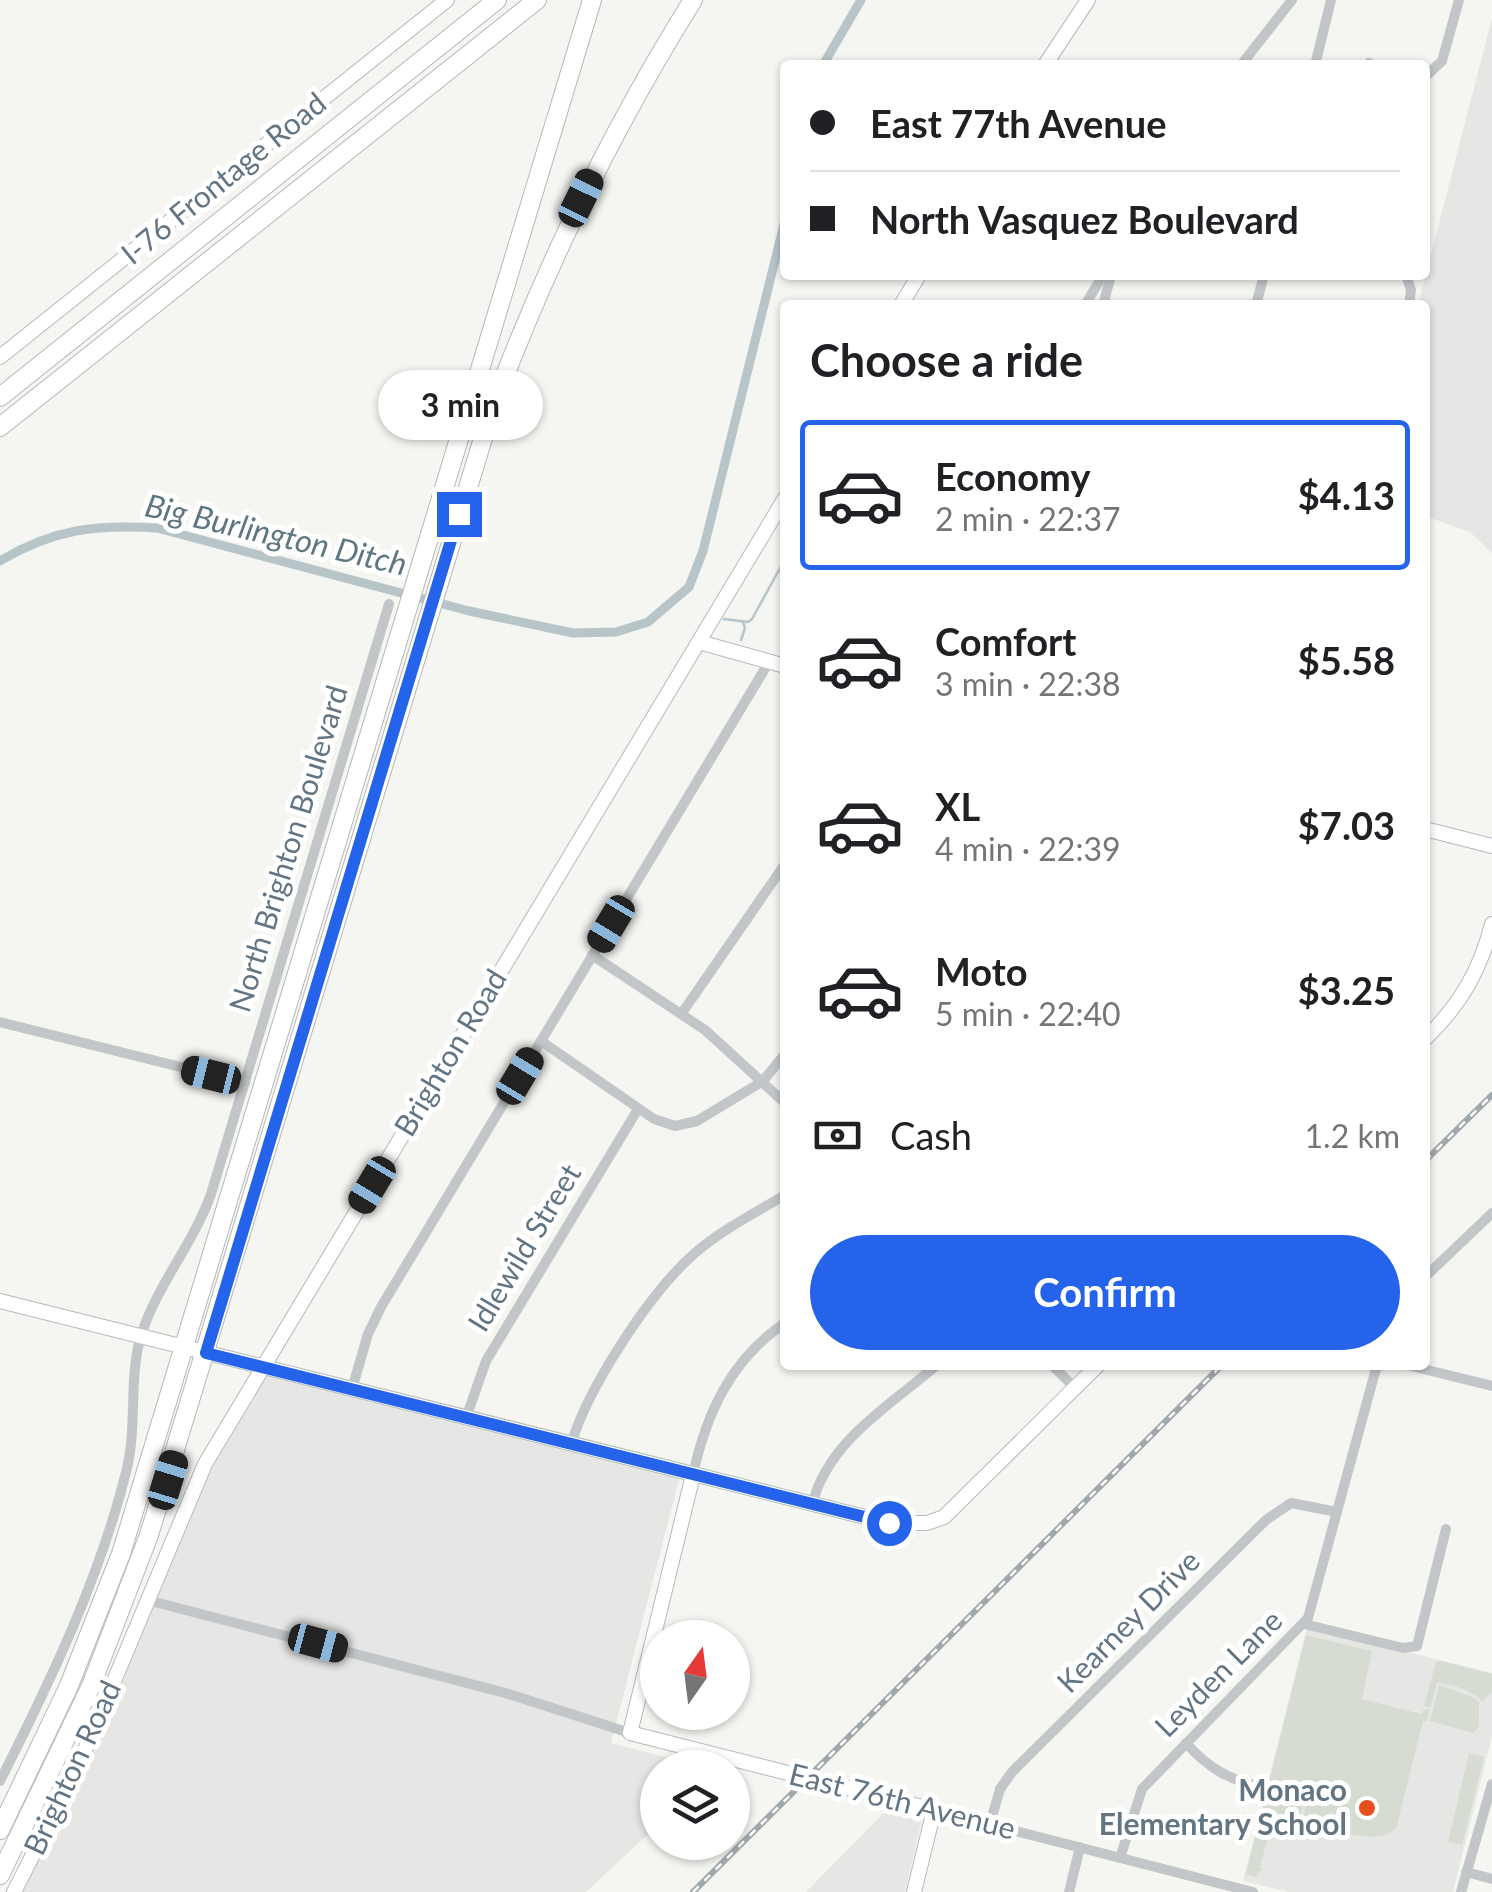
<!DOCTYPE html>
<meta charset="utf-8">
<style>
:root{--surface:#fff;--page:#f6f6f6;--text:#202124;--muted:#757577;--line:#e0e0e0;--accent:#2563eb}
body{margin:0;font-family:Lato,sans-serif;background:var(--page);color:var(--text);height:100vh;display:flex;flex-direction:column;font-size:38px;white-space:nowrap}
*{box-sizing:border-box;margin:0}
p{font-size:32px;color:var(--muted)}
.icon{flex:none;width:55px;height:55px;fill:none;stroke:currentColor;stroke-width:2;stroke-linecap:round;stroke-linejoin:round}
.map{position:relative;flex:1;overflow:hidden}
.sheet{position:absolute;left:780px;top:300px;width:650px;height:1070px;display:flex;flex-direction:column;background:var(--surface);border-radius:10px;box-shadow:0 2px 8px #0004}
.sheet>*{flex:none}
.guide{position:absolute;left:780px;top:60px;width:650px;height:220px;border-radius:10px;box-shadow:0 2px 8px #0004;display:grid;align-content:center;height:220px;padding:0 30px;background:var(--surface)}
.needle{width:65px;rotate:14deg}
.controls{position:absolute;left:640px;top:1620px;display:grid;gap:20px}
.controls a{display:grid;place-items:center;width:110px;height:110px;border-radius:50%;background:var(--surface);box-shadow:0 2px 8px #0004;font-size:50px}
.end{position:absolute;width:45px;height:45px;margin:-22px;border:12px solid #2563eb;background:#fff;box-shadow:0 0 0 5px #fff}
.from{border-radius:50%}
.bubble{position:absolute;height:70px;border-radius:35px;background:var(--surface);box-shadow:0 2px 8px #0004;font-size:32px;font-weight:700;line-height:70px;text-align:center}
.car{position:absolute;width:30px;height:60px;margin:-30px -15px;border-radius:12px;box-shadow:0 0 8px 2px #0007;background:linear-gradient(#222 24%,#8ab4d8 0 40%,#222 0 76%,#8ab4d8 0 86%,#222 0)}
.guide b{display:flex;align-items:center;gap:35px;height:95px;font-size:38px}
.guide b+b{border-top:2px solid var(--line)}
.guide i{width:25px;height:25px;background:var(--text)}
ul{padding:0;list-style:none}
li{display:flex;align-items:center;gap:30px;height:150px;margin:0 20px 15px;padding:0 10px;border:5px solid transparent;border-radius:10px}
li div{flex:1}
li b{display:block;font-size:38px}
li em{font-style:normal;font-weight:700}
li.on{border-color:var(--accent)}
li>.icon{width:90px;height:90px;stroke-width:1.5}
h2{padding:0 30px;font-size:45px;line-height:120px}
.pay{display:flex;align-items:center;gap:25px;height:110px;padding:0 30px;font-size:38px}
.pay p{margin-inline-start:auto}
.button{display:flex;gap:20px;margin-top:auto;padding:20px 30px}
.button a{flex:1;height:115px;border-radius:60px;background:var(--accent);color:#fff;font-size:40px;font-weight:700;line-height:115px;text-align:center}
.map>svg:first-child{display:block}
.built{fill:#e6e7e5}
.green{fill:#d6dcd2}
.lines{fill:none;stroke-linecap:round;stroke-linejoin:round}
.stream{stroke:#b8c5c8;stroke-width:2.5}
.canal{stroke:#b8c5c8;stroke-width:9}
.secondary-casing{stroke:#b4babe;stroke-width:16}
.highway-casing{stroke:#b5b8bb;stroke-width:20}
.street{stroke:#c2c6c9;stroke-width:10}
.secondary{stroke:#fff;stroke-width:14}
.highway{stroke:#fff;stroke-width:18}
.rail-casing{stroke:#a0a7ad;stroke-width:6}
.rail{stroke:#fff;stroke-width:2.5;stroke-dasharray:8;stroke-linecap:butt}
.route{stroke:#2563eb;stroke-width:12}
.poi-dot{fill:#e74f20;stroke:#fff;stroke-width:4}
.labels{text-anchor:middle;stroke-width:10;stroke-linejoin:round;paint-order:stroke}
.street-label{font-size:30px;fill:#637583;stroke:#fff}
.poi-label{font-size:30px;font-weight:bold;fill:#637583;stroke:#fff;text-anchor:end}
.water-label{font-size:32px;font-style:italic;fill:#5f7780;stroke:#fff}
</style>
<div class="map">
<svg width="1492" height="1892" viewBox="0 0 1492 1892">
<rect width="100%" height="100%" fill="#f5f5f1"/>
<g class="built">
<path d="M1492 18V553L1470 532 1425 516V305H1418Z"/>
<path d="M261 1370 681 1472 611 1743 703 1767 658 1768 657 1826 586 1892H14L54 1815 175 1531Z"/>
<path d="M1307 1627 1492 1673V1736L1453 1892H1289L1243 1881Z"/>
<path d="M887 1810 922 1819 905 1892H806Z"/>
</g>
<g class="green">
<path d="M1306 1635 1372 1651 1362 1699 1421 1714 1424 1709 1430 1710 1427 1721H1423L1396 1829C1371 1848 1330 1827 1303 1818L1307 1800 1280 1792 1272 1819 1280 1795 1304 1801 1298 1828 1272 1821 1260 1867 1263 1869 1255 1877 1246 1874Z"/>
<path d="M1441 1661 1492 1674V1692L1482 1701C1471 1690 1453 1684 1437 1683L1430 1708 1424 1706 1436 1662Z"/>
<path d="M1439 1685 1471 1696 1479 1702V1726L1474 1733 1430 1721Z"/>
<path d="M1469 1753 1484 1757 1462 1845 1448 1842Z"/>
</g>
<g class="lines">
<g class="stream">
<path d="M724 619 748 622 752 619 785 559"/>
<path d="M741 640 745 628 743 622"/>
</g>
<g class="canal">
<path d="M823 65 861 0"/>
<path d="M0 561C53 529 97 524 157 528L469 611 573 633 616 632 648 622 689 587 703 551 785 220"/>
</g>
<defs>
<g id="secondary">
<path d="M1045 65 1088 0"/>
<path d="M901 305 919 275"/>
<path d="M0 357 447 0"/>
<path d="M699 642 785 666"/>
<path d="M1425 829 1492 846"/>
<path d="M1425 1039C1460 1005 1480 971 1492 924"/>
<path d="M0 1301 889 1523H927L944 1517 1098 1365"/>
<path d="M693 1475 630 1733 934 1810 914 1892"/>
<path d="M14 1892 80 1762 205 1464 785 498"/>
</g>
<g id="highway">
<path d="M0 397 497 0"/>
<path d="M0 427 537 0"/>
<path d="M0 1830 68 1688 121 1554 592 0"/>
<path d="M0 1875 91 1686 149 1535 491 412C545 267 611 131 693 0"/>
</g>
</defs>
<use href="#secondary" class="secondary-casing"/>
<use href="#highway" class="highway-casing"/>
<g class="street">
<path d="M1369 63 1371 65"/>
<path d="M1241 65 1292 0"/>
<path d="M1315 65 1331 0"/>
<path d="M1425 77 1442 61 1459 0"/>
<path d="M1406 275 1411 290 1409 305"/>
<path d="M1085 305 1103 275"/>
<path d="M1103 305 1111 275"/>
<path d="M1256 305 1264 275"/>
<path d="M592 955 705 1030 785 1103"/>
<path d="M682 1013 785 864"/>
<path d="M0 1022 245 1083"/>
<path d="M541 1041 654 1119 675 1126 697 1121 763 1081 785 1054"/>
<path d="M1425 1277 1492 1213"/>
<path d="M1052 1365 1075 1388"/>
<path d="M1407 1365 1492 1386"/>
<path d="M352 1389 368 1334 381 1307 769 662"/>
<path d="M466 1418 486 1361 638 1109"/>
<path d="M571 1445C587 1389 650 1292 695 1253 721 1230 755 1213 785 1195"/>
<path d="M693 1475C706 1414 731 1359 785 1323"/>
<path d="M812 1505C828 1441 889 1406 937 1365"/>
<path d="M147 1600 509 1694 630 1733"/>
<path d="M1304 1624 1403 1648 1417 1646 1446 1529"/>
<path d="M1186 1743C1210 1770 1231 1781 1267 1788"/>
<path d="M0 1781C50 1682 101 1576 127 1468 137 1426 129 1380 140 1339 155 1287 192 1247 211 1194L389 604"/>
<path d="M934 1810 1253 1892"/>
<path d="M990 1824 1000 1789 1012 1772 1266 1520 1291 1503 1337 1512"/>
<path d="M1120 1858 1142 1789 1308 1618 1377 1365"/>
<path d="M1466 1872 1492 1879"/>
<path d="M1069 1892 1080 1847"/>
<path d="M1461 1892 1492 1784"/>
</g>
<use href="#secondary" class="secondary"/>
<use href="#highway" class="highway"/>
<defs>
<g id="rail">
<path d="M1425 1161 1492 1095"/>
<path d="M693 1892 1222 1365"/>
</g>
</defs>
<use href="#rail" class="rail-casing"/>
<use href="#rail" class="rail"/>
</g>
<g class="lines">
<path class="route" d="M459 514 206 1353 889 1523"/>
</g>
<circle class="poi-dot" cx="1367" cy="1808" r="10"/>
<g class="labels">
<g class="street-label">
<text transform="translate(224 179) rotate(-39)" y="10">I-76 Frontage Road</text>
<text transform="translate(289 849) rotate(-73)" y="10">North Brighton Boulevard</text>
<text transform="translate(451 1053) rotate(-59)" y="10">Brighton Road</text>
<text transform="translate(525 1248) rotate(-59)" y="10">Idlewild Street</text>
<text transform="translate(1129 1622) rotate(-45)" y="10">Kearney Drive</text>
<text transform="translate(1219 1674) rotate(-45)" y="10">Leyden Lane</text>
<text transform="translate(73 1768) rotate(-65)" y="10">Brighton Road</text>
<text transform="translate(902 1802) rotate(14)" y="10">East 76th Avenue</text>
</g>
<g class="poi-label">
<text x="1347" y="1801">Monaco<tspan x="1347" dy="34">Elementary School</tspan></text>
</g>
<g class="water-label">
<text transform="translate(276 535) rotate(13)" y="11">Big Burlington Ditch</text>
</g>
</g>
</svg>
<div class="controls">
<a><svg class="needle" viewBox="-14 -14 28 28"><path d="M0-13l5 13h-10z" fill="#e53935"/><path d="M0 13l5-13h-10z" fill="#757577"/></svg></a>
<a><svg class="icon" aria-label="layers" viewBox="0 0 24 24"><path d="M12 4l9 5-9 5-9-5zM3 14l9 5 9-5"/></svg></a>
</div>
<i class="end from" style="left:889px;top:1523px"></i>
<i class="end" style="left:459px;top:514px"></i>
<div class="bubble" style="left:378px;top:370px;width:165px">3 min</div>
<i class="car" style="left:581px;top:198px;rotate:26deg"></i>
<i class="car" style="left:611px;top:924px;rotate:211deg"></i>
<i class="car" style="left:211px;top:1075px;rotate:284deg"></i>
<i class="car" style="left:520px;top:1076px;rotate:31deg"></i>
<i class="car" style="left:372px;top:1185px;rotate:211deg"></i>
<i class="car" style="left:168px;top:1480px;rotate:17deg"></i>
<i class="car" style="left:318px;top:1643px;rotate:105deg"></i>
<div class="guide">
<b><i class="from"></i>East 77th Avenue</b>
<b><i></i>North Vasquez Boulevard</b>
</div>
<section class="sheet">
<h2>Choose a ride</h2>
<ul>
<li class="on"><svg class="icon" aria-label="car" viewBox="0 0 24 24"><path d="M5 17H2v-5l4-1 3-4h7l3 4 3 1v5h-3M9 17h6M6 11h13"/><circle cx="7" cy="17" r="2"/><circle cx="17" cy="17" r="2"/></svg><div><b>Economy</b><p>2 min · 22:37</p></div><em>$4.13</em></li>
<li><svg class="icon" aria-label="car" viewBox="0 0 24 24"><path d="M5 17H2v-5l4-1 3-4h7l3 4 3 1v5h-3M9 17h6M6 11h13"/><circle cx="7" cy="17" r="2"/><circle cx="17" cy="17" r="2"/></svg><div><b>Comfort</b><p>3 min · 22:38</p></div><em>$5.58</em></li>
<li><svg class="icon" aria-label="car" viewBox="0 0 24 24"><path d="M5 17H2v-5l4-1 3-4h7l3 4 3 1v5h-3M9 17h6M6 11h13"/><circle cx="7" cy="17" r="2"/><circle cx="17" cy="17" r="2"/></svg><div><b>XL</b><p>4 min · 22:39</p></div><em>$7.03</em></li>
<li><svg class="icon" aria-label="car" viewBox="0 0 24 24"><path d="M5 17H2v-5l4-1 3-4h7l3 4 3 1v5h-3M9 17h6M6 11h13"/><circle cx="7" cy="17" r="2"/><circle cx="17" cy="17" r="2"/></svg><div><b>Moto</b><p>5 min · 22:40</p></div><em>$3.25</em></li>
</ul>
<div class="pay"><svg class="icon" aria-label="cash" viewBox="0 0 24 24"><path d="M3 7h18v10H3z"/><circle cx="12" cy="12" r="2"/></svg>Cash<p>1.2 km</p></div>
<div class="button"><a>Confirm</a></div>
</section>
</div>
